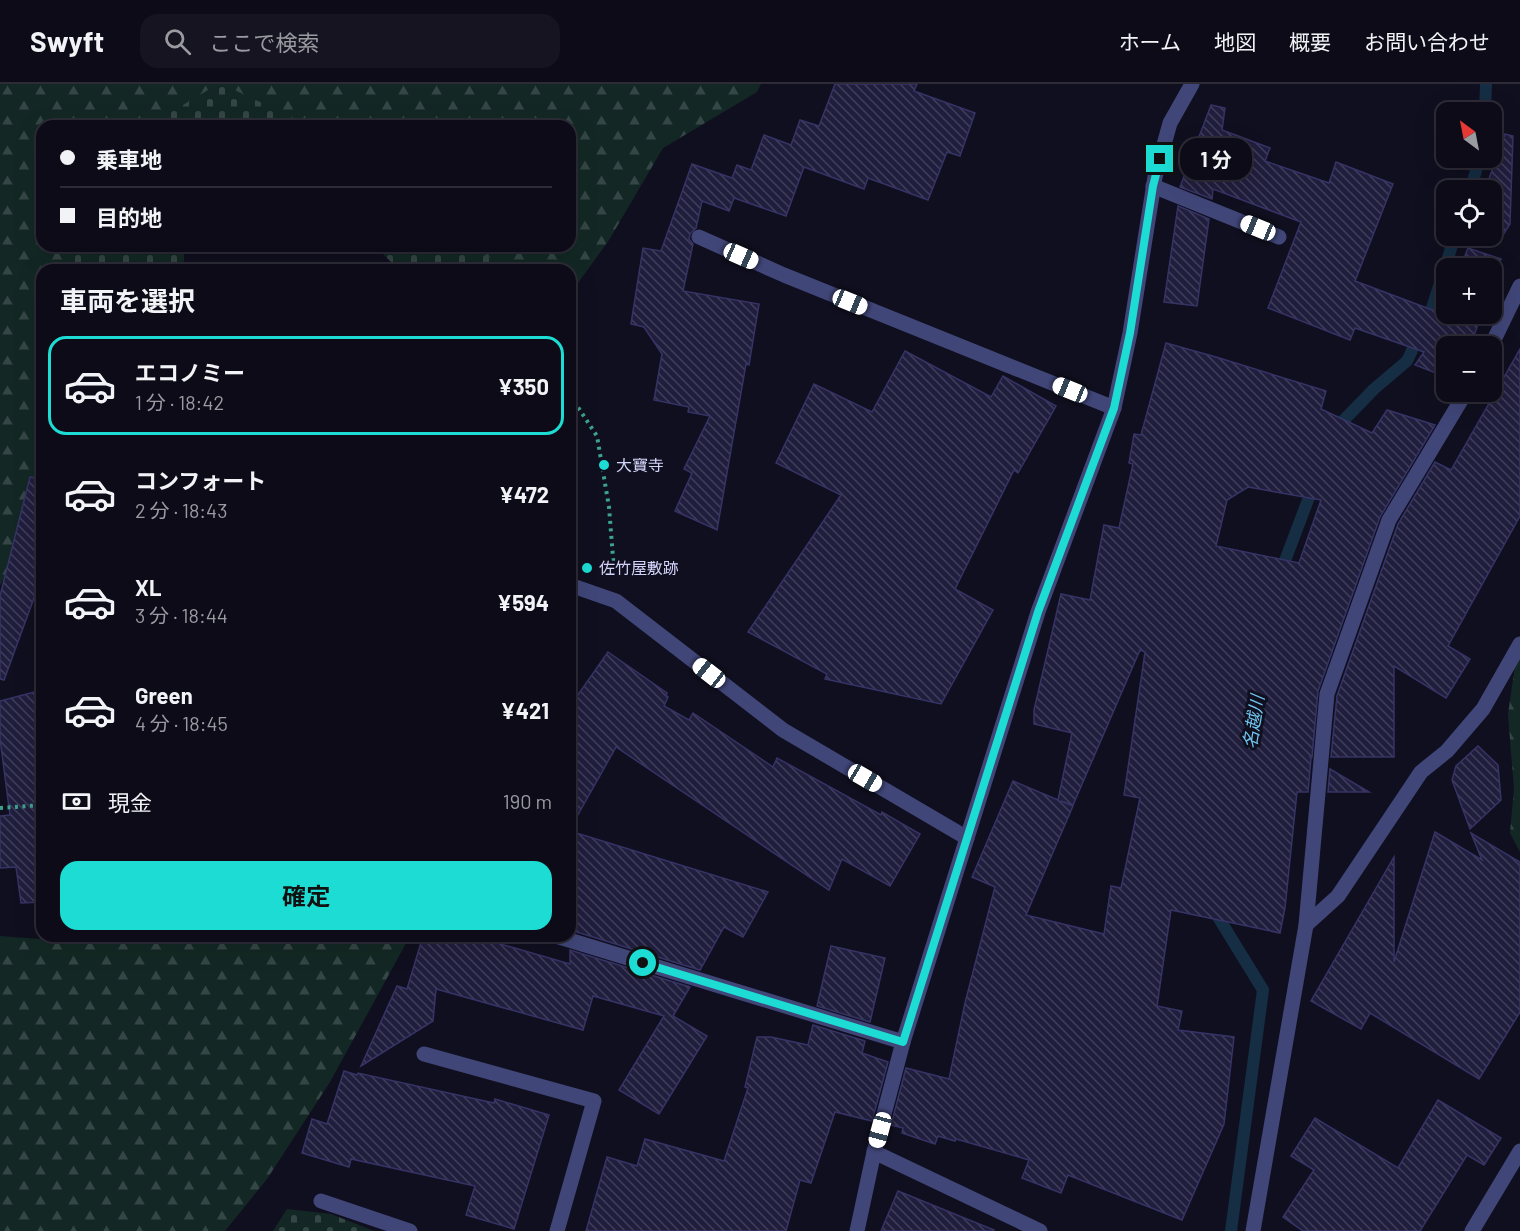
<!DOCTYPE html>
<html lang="ja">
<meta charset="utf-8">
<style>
:root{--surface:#0c0b17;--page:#151420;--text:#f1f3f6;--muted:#9a9ba1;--line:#2c2b36;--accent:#1cdcd3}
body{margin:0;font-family:Barlow,"Noto Sans JP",sans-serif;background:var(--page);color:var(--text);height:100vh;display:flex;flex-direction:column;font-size:22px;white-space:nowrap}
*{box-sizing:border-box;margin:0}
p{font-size:20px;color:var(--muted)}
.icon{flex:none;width:33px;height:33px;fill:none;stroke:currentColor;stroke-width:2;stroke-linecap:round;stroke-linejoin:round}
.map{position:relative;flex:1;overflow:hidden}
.drawer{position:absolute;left:36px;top:180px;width:540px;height:678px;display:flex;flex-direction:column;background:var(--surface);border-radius:18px;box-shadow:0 6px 24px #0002,0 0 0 2px var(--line)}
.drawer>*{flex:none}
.banner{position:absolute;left:36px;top:36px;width:540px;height:132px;border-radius:18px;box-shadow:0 6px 24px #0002,0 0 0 2px var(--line);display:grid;align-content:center;height:132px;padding:0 24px;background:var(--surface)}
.needle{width:39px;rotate:328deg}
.controls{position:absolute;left:1436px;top:18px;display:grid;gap:12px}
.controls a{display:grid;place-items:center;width:66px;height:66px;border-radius:12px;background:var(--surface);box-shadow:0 6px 24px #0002,0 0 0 2px var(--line);font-size:30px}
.end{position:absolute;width:27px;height:27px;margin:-14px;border:8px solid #1cdcd3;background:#111;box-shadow:0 0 0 3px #111}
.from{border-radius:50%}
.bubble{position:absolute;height:42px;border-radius:18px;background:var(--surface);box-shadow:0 6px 24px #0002,0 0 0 2px var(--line);font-size:20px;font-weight:700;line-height:42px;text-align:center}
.car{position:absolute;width:18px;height:36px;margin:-18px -9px;border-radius:8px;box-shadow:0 0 4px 2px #0007;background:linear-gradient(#fff 24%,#345 0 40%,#fff 0 76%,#345 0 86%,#fff 0)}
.banner b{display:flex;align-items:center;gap:21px;height:57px;font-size:22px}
.banner b+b{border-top:2px solid var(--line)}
.banner i{width:15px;height:15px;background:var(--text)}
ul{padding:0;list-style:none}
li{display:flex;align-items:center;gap:18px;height:99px;margin:0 12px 9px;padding:0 12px;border:3px solid transparent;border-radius:18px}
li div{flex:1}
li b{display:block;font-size:22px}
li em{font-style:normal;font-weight:700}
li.current{border-color:var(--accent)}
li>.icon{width:54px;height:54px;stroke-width:1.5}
h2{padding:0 24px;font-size:27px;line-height:72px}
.pay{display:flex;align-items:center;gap:15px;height:66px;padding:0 24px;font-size:22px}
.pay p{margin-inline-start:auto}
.primary-button{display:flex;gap:12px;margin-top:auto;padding:12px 24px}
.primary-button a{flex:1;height:69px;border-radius:18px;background:var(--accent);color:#111;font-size:24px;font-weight:700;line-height:69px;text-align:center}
header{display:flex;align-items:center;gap:36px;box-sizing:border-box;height:84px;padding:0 30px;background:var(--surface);border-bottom:2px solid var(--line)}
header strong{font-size:28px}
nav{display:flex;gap:33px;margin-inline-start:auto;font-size:21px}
.search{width:420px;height:54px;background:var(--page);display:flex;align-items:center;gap:15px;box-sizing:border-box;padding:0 21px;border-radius:18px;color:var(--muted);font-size:22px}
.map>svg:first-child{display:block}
.forest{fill:url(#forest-firs)}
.cemetery{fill:url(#cemetery-stones)}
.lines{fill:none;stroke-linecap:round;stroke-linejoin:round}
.stream{stroke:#152e43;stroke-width:12}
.building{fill:url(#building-back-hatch);stroke:#363366;stroke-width:1.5;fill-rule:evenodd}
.path{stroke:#3da38e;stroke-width:4;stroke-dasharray:3 4.5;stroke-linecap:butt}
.minor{stroke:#404678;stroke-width:15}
.route{stroke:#1cdcd3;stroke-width:8}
.poi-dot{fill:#1cdcd3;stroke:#100f1f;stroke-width:2}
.labels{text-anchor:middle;stroke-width:6;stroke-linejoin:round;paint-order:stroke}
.poi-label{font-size:16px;fill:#d3d4f9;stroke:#100f1f;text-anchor:start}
.water-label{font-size:18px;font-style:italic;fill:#6ec4ec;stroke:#100f1f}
</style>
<header>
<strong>Swyft</strong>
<div class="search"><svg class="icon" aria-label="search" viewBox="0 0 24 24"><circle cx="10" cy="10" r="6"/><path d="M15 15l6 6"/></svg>ここで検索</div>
<nav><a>ホーム</a><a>地図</a><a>概要</a><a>お問い合わせ</a></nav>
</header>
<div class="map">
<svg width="1520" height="1147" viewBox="0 0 1520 1147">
<defs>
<pattern id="forest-firs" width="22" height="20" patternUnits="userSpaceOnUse" patternTransform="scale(1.5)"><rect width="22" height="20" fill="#132824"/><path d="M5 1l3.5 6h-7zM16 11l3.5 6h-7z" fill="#344645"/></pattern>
<pattern id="cemetery-stones" width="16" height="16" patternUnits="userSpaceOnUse" patternTransform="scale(1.5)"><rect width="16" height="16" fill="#132824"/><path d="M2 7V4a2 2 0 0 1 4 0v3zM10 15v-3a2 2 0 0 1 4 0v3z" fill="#344645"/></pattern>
<pattern id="building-back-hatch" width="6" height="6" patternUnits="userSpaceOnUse" patternTransform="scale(1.5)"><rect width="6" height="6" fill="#201e3d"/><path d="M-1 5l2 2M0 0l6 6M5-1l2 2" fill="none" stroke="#403e5a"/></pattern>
</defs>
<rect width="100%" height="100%" fill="#100f1f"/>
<g class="forest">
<path d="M0 0H761L757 8 663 64 609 156 570 210V186H503L469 162H570V42H42V162H146L122 186H42V411L0 502Z"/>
<path d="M1520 570V768L1510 749 1514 705 1508 630 1516 575Z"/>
<path d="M0 852 39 855 50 852H410L330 998 267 1095 225 1147H0Z"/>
</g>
<g class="cemetery">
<path d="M218 0H222L310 42H148Z"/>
<path d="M78 162H184V186H67Z"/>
<path d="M375 162H476L494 177 487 186H399Z"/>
<path d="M287 1125 331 1130 374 1147H273Z"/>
</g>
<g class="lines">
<g class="stream">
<path d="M1485 28 1486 0"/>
<path d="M1470 106 1480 74"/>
<path d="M1337 349 1342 338 1374 305 1407 277 1431 227 1455 152"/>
<path d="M1280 490 1314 400"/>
<path d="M1212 823 1263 906 1231 1147"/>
</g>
</g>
<g class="building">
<path d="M835 0H917L914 7 975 29 960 72 947 68 928 116 868 94 864 105 804 83 786 132 734 114 729 127 702 117 696 144 690 150 689 155 693 160 683 207 759 220 749 281 746 280 717 446 675 427 692 389 684 385 710 332 688 328 689 323 654 316 662 270 644 243 631 240 643 164 661 167 692 80 732 94 737 81 751 86 764 51 791 61 800 36 819 42Z"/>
<path d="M1211 21 1225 24 1222 46 1270 64 1265 77 1329 99 1336 78 1393 100 1355 197 1443 230 1446 223V230H1482L1470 262H1446V293L1415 281 1424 268 1355 244 1350 256 1268 224 1301 138 1213 105 1212 115 1180 103Z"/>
<path d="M1505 50 1513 52 1510 140 1499 157 1482 152H1491V106H1485Z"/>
<path d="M1178 122 1209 135 1197 222 1164 218Z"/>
<path d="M1468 164 1501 175 1491 204V184H1460Z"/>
<path d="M1166 259 1216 273 1326 307 1321 325 1372 349 1387 326 1435 341 1380 433 1318 607 1312 673H1310L1311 674 1308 708H1297L1285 824 1280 849 1171 826 1157 922 1182 927 1178 946 1234 953 1224 1040 1182 1136 1068 1091 1061 1109 1022 1094 1029 1076 956 1055 955 1057 938 1052 935 1060 902 1049 903 1044 891 1041 906 984 949 995 965 919 995 803 972 793 1013 697 1058 716 1072 649 1034 640V626L1061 510 1090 516 1104 441 1119 444 1133 380 1129 379 1134 350 1141 351ZM1248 403 1321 416 1299 479 1216 462 1227 416ZM1140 566 1145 568 1124 711 1140 714 1121 804 1111 802 1104 850 1026 831 1073 722 1061 717 1073 721Z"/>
<path d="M1520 265V432L1448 562 1470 575 1446 614 1394 582V673H1331L1337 612 1398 440 1435 378 1451 386Z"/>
<path d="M905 267 991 313 1003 292 1056 322 1018 389 1014 386 955 505 993 526 941 620 825 595 827 590 748 548 841 411 776 379 814 300 872 328Z"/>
<path d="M30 393 42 395V492L4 596 0 595V512Z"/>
<path d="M608 568 667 609 666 611 668 613 664 622 689 636 693 629 773 683 777 674 881 731 882 728 920 750 890 802 842 775 829 806 616 663 570 745V622Z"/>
<path d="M42 606V818L21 819 16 783 0 784V732L10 731 0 655V617Z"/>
<path d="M1478 662 1498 681 1501 716 1470 745 1452 696 1456 682Z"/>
<path d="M1330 685 1369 708H1328Z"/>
<path d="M570 747 768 808 743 853 724 843 700 886 570 846Z"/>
<path d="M1435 748 1482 776 1471 749 1520 778V928L1479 995 1370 929 1361 945 1311 917 1394 773V878Z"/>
<path d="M423 852H440V856L441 852H473L570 880V866L690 903 673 932 707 952 659 1030 619 1006 664 932 593 912 583 946 436 905 433 937 361 982 397 902 407 905Z"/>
<path d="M831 862 885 874 870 938 817 922Z"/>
<path d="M813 941 865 957 862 969 888 978 872 1037 835 1028 811 1099 800 1096 786 1147H586L607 1073 637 1082 645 1055 724 1077 748 1004 745 1003 757 953H771L808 961Z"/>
<path d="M344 987 357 991 358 989 494 1019 495 1015 549 1031 514 1145 466 1131 475 1102 351 1075 349 1083 302 1069 312 1035 327 1040Z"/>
<path d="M1438 1016 1501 1054 1484 1081 1467 1071 1420 1147H1303L1283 1133 1314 1086 1291 1072 1315 1034 1398 1084Z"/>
<path d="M898 1107 994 1146 993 1147H881Z"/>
</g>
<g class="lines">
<g class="path">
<path d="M570 311 597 352 609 423 614 486"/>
<path d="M0 724 42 721"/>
</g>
<g class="minor">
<path d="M1153 102 1279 153"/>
<path d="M699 153 784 191 1114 324"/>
<path d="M1491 262 1520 202"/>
<path d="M570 501 616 517 783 646 967 754"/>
<path d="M1306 841 1338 812 1421 688 1447 667 1483 625 1520 560"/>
<path d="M556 852 903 958"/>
<path d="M424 970 594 1017 557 1147"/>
<path d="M874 1068 1040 1147"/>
<path d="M321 1117 410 1147"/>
<path d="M857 1147 874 1068 903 958 967 754 1038 528 1114 324 1130 249 1155 93 1170 39 1192 0"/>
<path d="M1253 1147 1306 841 1327 610 1389 436 1466 308"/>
<path d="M1472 1147 1520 1067"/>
</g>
</g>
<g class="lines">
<path class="route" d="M643 879 903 958 1038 528 1114 324 1130 249 1153 102 1160 75"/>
</g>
<g class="poi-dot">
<circle cx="604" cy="381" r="6"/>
<circle cx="587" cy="484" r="6"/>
</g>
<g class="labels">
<g class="poi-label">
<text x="616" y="387">大寶寺</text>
<text x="599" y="490">佐竹屋敷跡</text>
</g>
<g class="water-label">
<text transform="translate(1254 638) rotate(-81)" y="6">名越川</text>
</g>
</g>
</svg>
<div class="controls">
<a><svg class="needle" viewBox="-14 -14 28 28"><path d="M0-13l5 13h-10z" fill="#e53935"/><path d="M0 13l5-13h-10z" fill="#9a9ba1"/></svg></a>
<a><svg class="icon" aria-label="locate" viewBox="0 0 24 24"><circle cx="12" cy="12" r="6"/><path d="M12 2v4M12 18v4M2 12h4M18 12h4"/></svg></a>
<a>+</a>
<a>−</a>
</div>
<i class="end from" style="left:643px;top:879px"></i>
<i class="end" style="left:1160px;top:75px"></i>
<div class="bubble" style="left:1180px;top:54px;width:72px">1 分</div>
<i class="car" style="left:1258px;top:144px;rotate:292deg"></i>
<i class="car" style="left:741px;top:172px;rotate:114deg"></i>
<i class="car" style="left:850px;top:218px;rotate:112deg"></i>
<i class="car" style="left:1070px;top:306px;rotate:292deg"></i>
<i class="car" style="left:709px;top:589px;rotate:308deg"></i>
<i class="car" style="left:865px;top:694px;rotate:120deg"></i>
<i class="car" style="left:880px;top:1046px;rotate:195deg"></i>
<div class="banner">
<b><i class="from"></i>乗車地</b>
<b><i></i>目的地</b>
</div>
<section class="drawer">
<h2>車両を選択</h2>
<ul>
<li class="current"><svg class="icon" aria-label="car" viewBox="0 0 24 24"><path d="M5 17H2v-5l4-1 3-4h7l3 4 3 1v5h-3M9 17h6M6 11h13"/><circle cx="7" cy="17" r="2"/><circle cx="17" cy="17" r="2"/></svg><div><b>エコノミー</b><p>1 分 · 18:42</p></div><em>¥350</em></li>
<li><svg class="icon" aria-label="car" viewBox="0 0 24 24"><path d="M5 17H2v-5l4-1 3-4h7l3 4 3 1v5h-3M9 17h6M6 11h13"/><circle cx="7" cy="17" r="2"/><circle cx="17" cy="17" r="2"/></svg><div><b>コンフォート</b><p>2 分 · 18:43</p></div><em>¥472</em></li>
<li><svg class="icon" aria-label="car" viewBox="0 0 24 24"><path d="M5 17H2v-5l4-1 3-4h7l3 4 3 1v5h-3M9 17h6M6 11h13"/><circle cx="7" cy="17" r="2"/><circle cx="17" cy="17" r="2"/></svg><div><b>XL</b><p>3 分 · 18:44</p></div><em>¥594</em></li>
<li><svg class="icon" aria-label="car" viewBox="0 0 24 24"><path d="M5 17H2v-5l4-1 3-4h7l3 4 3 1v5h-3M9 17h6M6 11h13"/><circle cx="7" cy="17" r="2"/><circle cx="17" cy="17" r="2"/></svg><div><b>Green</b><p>4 分 · 18:45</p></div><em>¥421</em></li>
</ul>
<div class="pay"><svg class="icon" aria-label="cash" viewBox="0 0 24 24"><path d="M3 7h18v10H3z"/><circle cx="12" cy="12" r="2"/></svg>現金<p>190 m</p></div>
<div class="primary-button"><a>確定</a></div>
</section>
</div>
